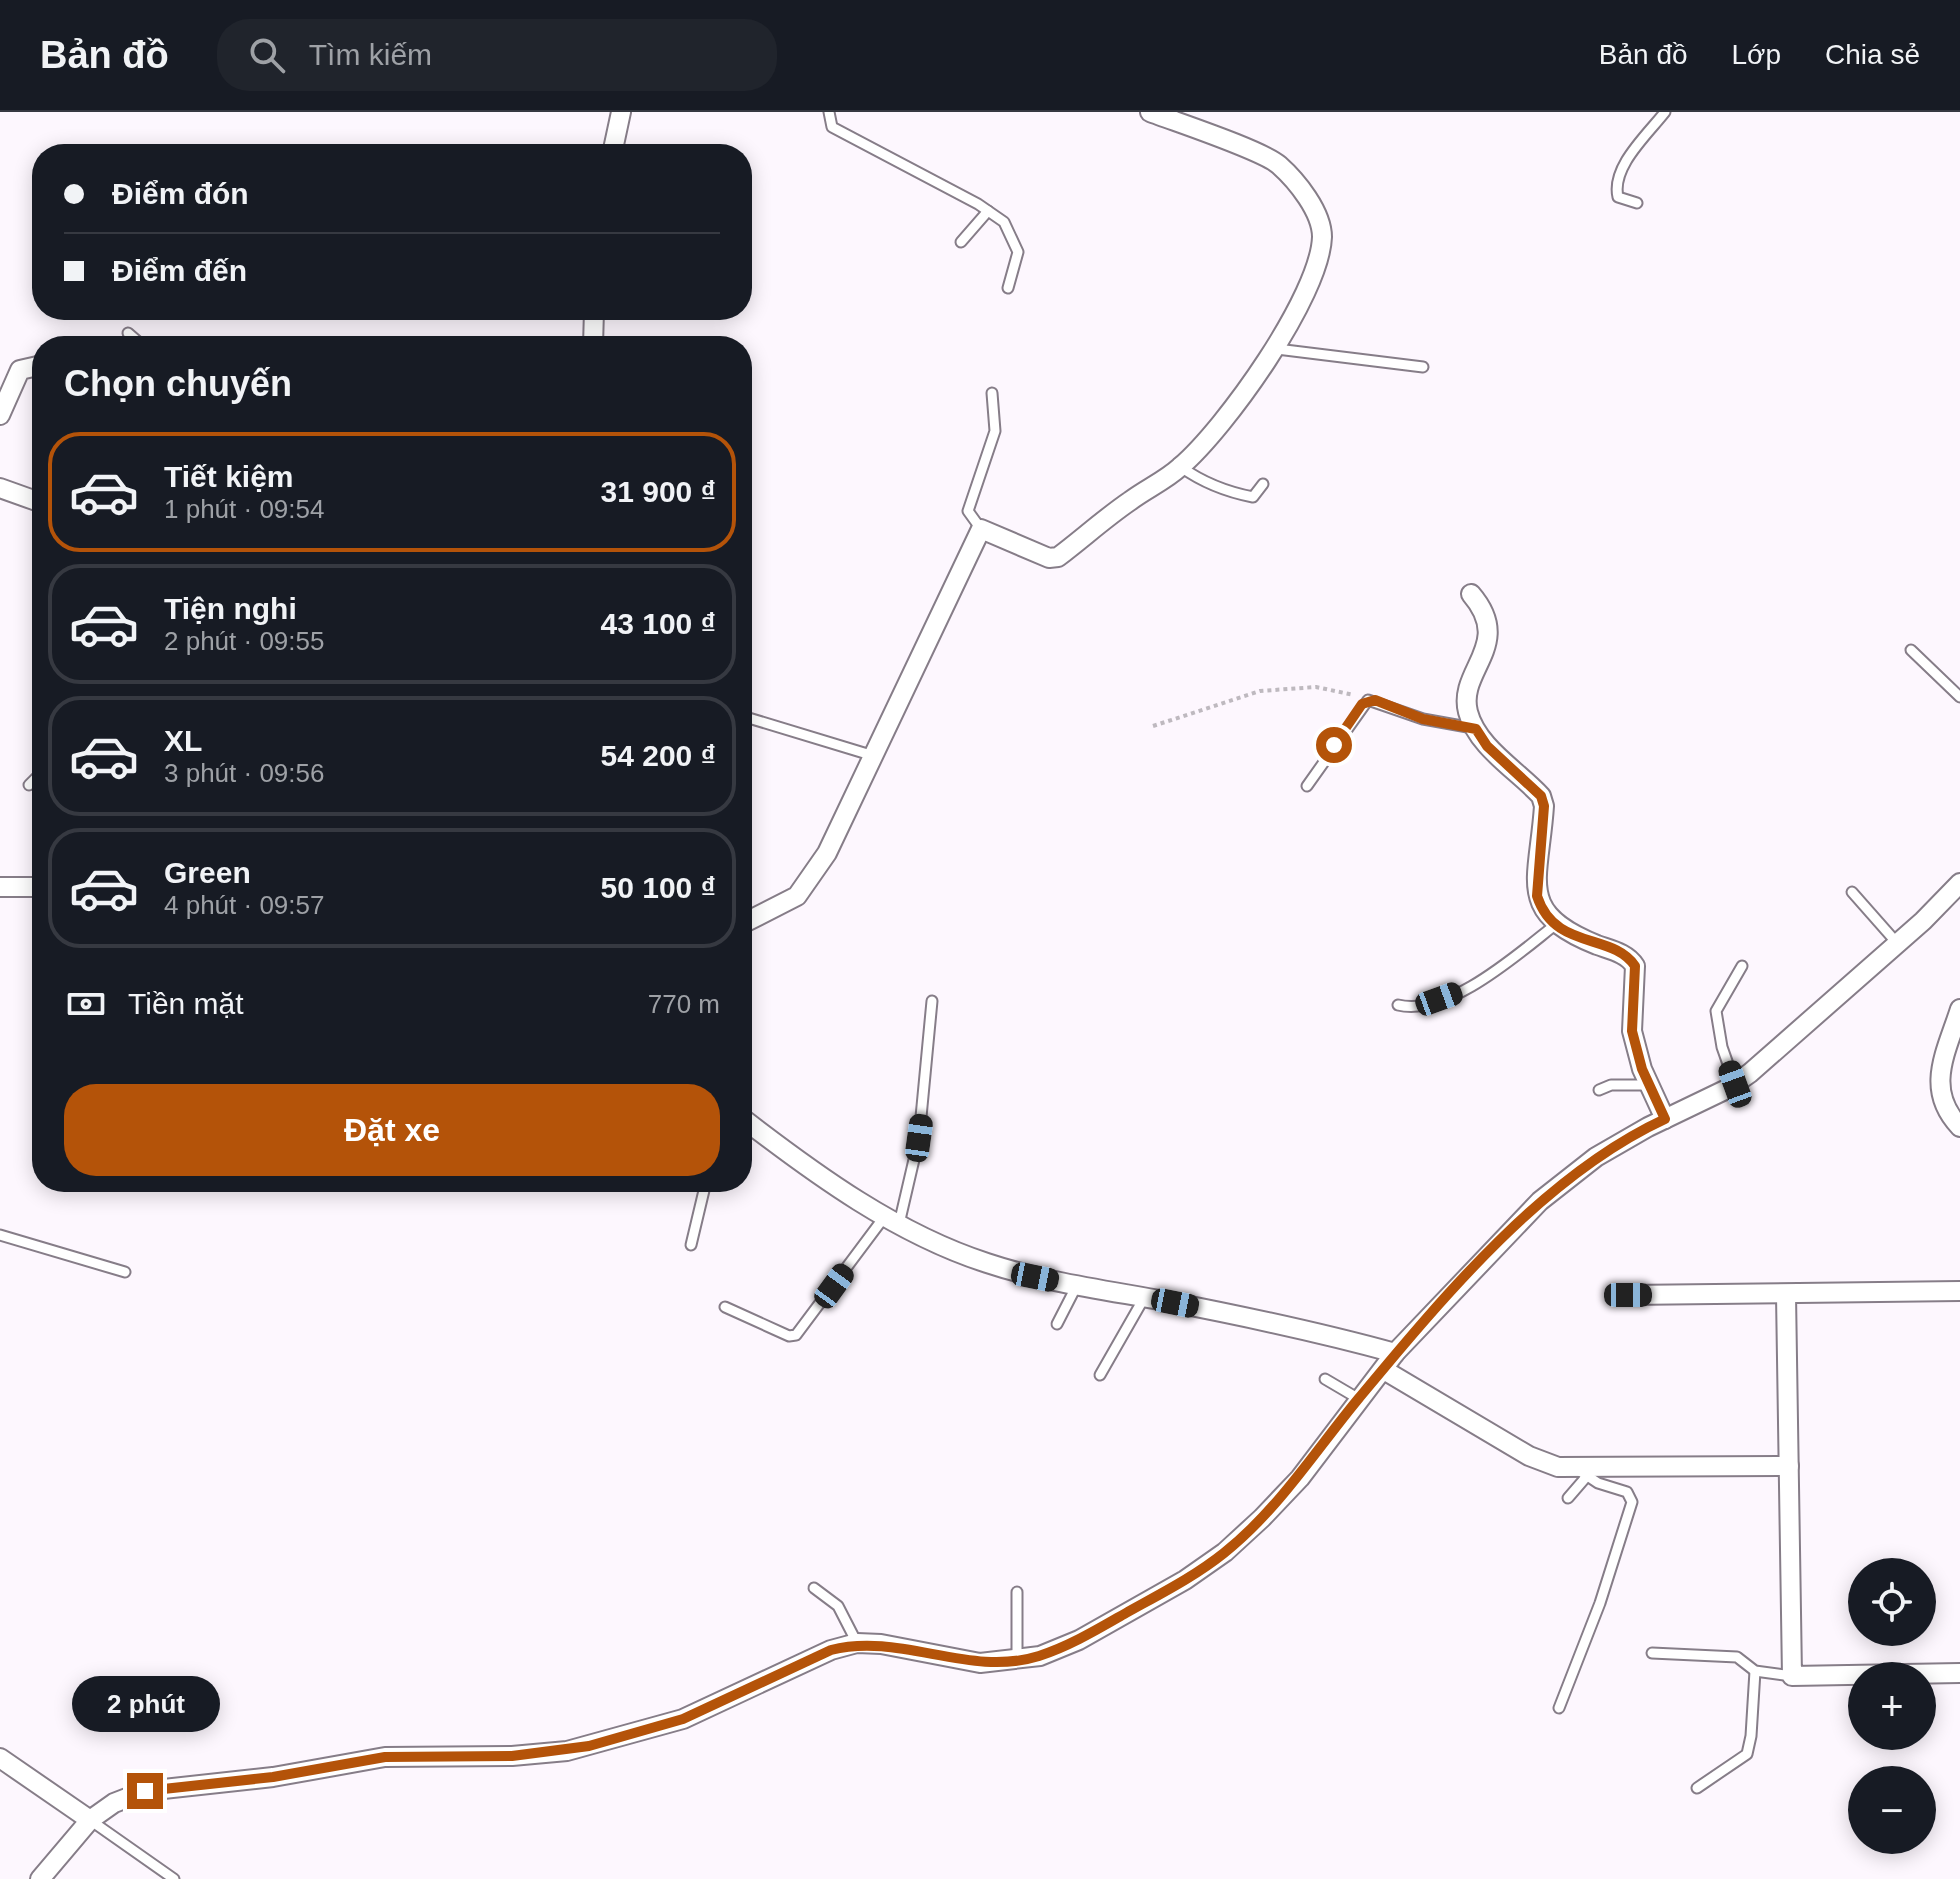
<!DOCTYPE html>
<html lang="vi">
<meta charset="utf-8">
<style>
:root{--surface:#171b24;--page:#20242c;--text:#f1f3f6;--muted:#9ea1a6;--line:#363941;--accent:#b45309}
body{margin:0;font-family:Arial,sans-serif;background:var(--page);color:var(--text);height:100vh;display:flex;flex-direction:column;font-size:30px;white-space:nowrap}
*{box-sizing:border-box;margin:0}
p{font-size:26px;color:var(--muted)}
.icon{flex:none;width:44px;height:44px;fill:none;stroke:currentColor;stroke-width:2;stroke-linecap:round;stroke-linejoin:round}
.map{position:relative;flex:1;overflow:hidden}
.side{position:absolute;left:32px;top:224px;width:720px;height:856px;display:flex;flex-direction:column;background:var(--surface);border-radius:32px;box-shadow:0 4px 20px #0003}
.side>*{flex:none}
.banner{position:absolute;left:32px;top:32px;width:720px;height:176px;border-radius:32px;box-shadow:0 4px 20px #0003;display:grid;align-content:center;height:176px;padding:0 32px;background:var(--surface)}
.fabs{position:absolute;left:1848px;top:1446px;display:grid;gap:16px}
.fabs a{display:grid;place-items:center;width:88px;height:88px;border-radius:50%;background:var(--surface);box-shadow:0 4px 20px #0003;font-size:40px}
.end{position:absolute;width:36px;height:36px;margin:-18px;border:10px solid #b45309;background:#fff;box-shadow:0 0 0 4px #fff}
.from{border-radius:50%}
.bubble{position:absolute;height:56px;border-radius:28px;background:var(--surface);box-shadow:0 4px 20px #0003;font-size:26px;font-weight:700;line-height:56px;text-align:center}
.car{position:absolute;width:24px;height:48px;margin:-24px -12px;border-radius:10px;box-shadow:0 0 6px 2px #0007;background:linear-gradient(#222 24%,#8ab4d8 0 40%,#222 0 76%,#8ab4d8 0 86%,#222 0)}
.banner b{display:flex;align-items:center;gap:28px;height:76px;font-size:30px}
.banner b+b{border-top:2px solid var(--line)}
.banner i{width:20px;height:20px;background:var(--text)}
ul{padding:0;list-style:none}
li{display:flex;align-items:center;gap:24px;height:120px;margin:0 16px 12px;padding:0 16px;border:4px solid var(--line);border-radius:32px}
li div{flex:1}
li b{display:block;font-size:30px}
li em{font-style:normal;font-weight:700}
li.selected{border-color:var(--accent)}
li>.icon{width:72px;height:72px;stroke-width:1.5}
h2{padding:0 32px;font-size:36px;line-height:96px}
.pay{display:flex;align-items:center;gap:20px;height:88px;padding:0 32px;font-size:30px}
.pay p{margin-inline-start:auto}
.button{display:flex;gap:16px;margin-top:auto;padding:16px 32px}
.button a{flex:1;height:92px;border-radius:32px;background:var(--accent);color:#fff;font-size:32px;font-weight:700;line-height:92px;text-align:center}
header{display:flex;align-items:center;gap:48px;box-sizing:border-box;height:112px;padding:0 40px;background:var(--surface);border-bottom:2px solid var(--line)}
header strong{font-size:38px}
nav{display:flex;gap:44px;margin-inline-start:auto;font-size:28px}
.search{width:560px;height:72px;background:var(--page);display:flex;align-items:center;gap:20px;box-sizing:border-box;padding:0 28px;border-radius:32px;color:var(--muted);font-size:30px}
.map>svg:first-child{display:block}
.lines{fill:none;stroke-linecap:round;stroke-linejoin:round}
.service-casing{stroke:#867d88;stroke-width:13}
.minor-casing{stroke:#867d88;stroke-width:22}
.path{stroke:#beb9bf;stroke-width:4;stroke-dasharray:4 4;stroke-linecap:butt}
.service{stroke:#fff;stroke-width:9}
.minor{stroke:#fff;stroke-width:18}
.route{stroke:#b45309;stroke-width:10}
</style>
<header>
<strong>Bản đồ</strong>
<div class="search"><svg class="icon" aria-label="search" viewBox="0 0 24 24"><circle cx="10" cy="10" r="6"/><path d="M15 15l6 6"/></svg>Tìm kiếm</div>
<nav><a>Bản đồ</a><a>Lớp</a><a>Chia sẻ</a></nav>
</header>
<div class="map">
<svg width="1960" height="1767" viewBox="0 0 1960 1767">
<rect width="100%" height="100%" fill="#fdf7fe"/>
<g class="lines">
<defs>
<g id="service">
<path d="M829 0 832 15 978 92 1004 110 1018 140 1008 176"/>
<path d="M1637 91 1618 85C1611 55 1647 23 1665 0"/>
<path d="M961 130 988 99"/>
<path d="M128 221 143 234"/>
<path d="M1277 237 1423 255"/>
<path d="M1181 355C1202 370 1227 380 1253 385L1263 372"/>
<path d="M981 417 968 399 995 319 992 281"/>
<path d="M1911 538 1960 585"/>
<path d="M742 604 874 644"/>
<path d="M29 673 42 660"/>
<path d="M1307 674 1368 588 1423 607 1473 616"/>
<path d="M1852 780 1897 831"/>
<path d="M1398 893C1448 905 1518 842 1555 813"/>
<path d="M1735 972 1722 935 1716 899 1742 854"/>
<path d="M1599 978 1611 973H1649"/>
<path d="M899 1112 919 1026 932 889"/>
<path d="M0 1123 125 1160"/>
<path d="M691 1133 706 1070"/>
<path d="M725 1195 789 1224 796 1223 885 1104"/>
<path d="M1057 1212 1077 1173"/>
<path d="M1100 1263 1144 1186"/>
<path d="M1325 1267 1359 1287"/>
<path d="M1568 1386 1587 1364"/>
<path d="M814 1476 838 1494 857 1531"/>
<path d="M1017 1480V1549"/>
<path d="M1652 1541 1737 1545 1755 1559 1792 1564"/>
<path d="M1559 1596 1600 1491 1632 1390 1627 1380 1598 1371 1580 1359"/>
<path d="M1697 1676 1747 1642 1751 1624 1755 1559"/>
<path d="M90 1708 174 1767"/>
</g>
<g id="minor">
<path d="M612 42 621 0"/>
<path d="M593 234 594 198"/>
<path d="M0 303 20 258 42 253"/>
<path d="M0 376 42 391"/>
<path d="M1471 482C1515 533 1457 558 1468 600 1477 635 1517 658 1541 684L1544 694C1539 770 1515 800 1597 833 1611 838 1627 841 1635 854L1632 919 1642 957 1665 1007"/>
<path d="M0 775H42"/>
<path d="M742 812 797 784 827 741 981 417 1049 446 1058 445C1082 427 1105 406 1130 389 1146 377 1166 368 1180 355 1225 317 1320 184 1322 125 1322 100 1297 69 1279 53 1262 38 1176 10 1150 0"/>
<path d="M1960 897C1946 941 1924 977 1960 1015"/>
<path d="M742 1006C816 1063 897 1122 987 1151 1044 1170 1105 1178 1165 1189 1243 1204 1319 1220 1395 1241"/>
<path d="M1628 1183 1960 1179"/>
<path d="M1786 1183 1792 1564 1960 1561"/>
<path d="M1384 1258 1529 1344 1558 1355 1789 1354"/>
<path d="M0 1646 90 1708"/>
<path d="M40 1767 90 1708 114 1691 145 1679 273 1665 385 1645 512 1644 567 1639 683 1607 831 1538 857 1531 881 1532 980 1551 1040 1544 1079 1528 1185 1468 1225 1440 1262 1406 1300 1366 1395 1241 1540 1089 1596 1045 1648 1015 1727 977 1750 961 1923 809 1960 771"/>
</g>
</defs>
<use href="#service" class="service-casing"/>
<use href="#minor" class="minor-casing"/>
<path class="path" d="M1153 614 1260 579 1316 575 1354 583"/>
<use href="#service" class="service"/>
<use href="#minor" class="minor"/>
</g>
<g class="lines">
<path class="route" d="M145 1679 273 1665 385 1645 512 1644 589 1634 683 1607 831 1538C901 1520 969 1566 1039 1544 1070 1534 1098 1517 1126 1501 1160 1482 1194 1465 1224 1441 1279 1397 1315 1339 1359 1286 1443 1185 1544 1063 1665 1007L1642 957 1632 919 1635 854C1612 820 1555 839 1537 784L1544 694 1541 684 1487 634 1476 617 1423 607 1375 588 1362 592 1334 633"/>
</g>
</svg>
<div class="fabs">
<a><svg class="icon" aria-label="locate" viewBox="0 0 24 24"><circle cx="12" cy="12" r="6"/><path d="M12 2v4M12 18v4M2 12h4M18 12h4"/></svg></a>
<a>+</a>
<a>−</a>
</div>
<i class="end from" style="left:1334px;top:633px"></i>
<i class="end" style="left:145px;top:1679px"></i>
<div class="bubble" style="left:72px;top:1564px;width:148px">2 phút</div>
<i class="car" style="left:1439px;top:887px;rotate:70deg"></i>
<i class="car" style="left:1735px;top:972px;rotate:340deg"></i>
<i class="car" style="left:919px;top:1026px;rotate:8deg"></i>
<i class="car" style="left:1035px;top:1165px;rotate:101deg"></i>
<i class="car" style="left:834px;top:1174px;rotate:36deg"></i>
<i class="car" style="left:1628px;top:1183px;rotate:90deg"></i>
<i class="car" style="left:1175px;top:1191px;rotate:101deg"></i>
<div class="banner">
<b><i class="from"></i>Điểm đón</b>
<b><i></i>Điểm đến</b>
</div>
<section class="side">
<h2>Chọn chuyến</h2>
<ul>
<li class="selected"><svg class="icon" aria-label="car" viewBox="0 0 24 24"><path d="M5 17H2v-5l4-1 3-4h7l3 4 3 1v5h-3M9 17h6M6 11h13"/><circle cx="7" cy="17" r="2"/><circle cx="17" cy="17" r="2"/></svg><div><b>Tiết kiệm</b><p>1 phút · 09:54</p></div><em>31 900 ₫</em></li>
<li><svg class="icon" aria-label="car" viewBox="0 0 24 24"><path d="M5 17H2v-5l4-1 3-4h7l3 4 3 1v5h-3M9 17h6M6 11h13"/><circle cx="7" cy="17" r="2"/><circle cx="17" cy="17" r="2"/></svg><div><b>Tiện nghi</b><p>2 phút · 09:55</p></div><em>43 100 ₫</em></li>
<li><svg class="icon" aria-label="car" viewBox="0 0 24 24"><path d="M5 17H2v-5l4-1 3-4h7l3 4 3 1v5h-3M9 17h6M6 11h13"/><circle cx="7" cy="17" r="2"/><circle cx="17" cy="17" r="2"/></svg><div><b>XL</b><p>3 phút · 09:56</p></div><em>54 200 ₫</em></li>
<li><svg class="icon" aria-label="car" viewBox="0 0 24 24"><path d="M5 17H2v-5l4-1 3-4h7l3 4 3 1v5h-3M9 17h6M6 11h13"/><circle cx="7" cy="17" r="2"/><circle cx="17" cy="17" r="2"/></svg><div><b>Green</b><p>4 phút · 09:57</p></div><em>50 100 ₫</em></li>
</ul>
<div class="pay"><svg class="icon" aria-label="cash" viewBox="0 0 24 24"><path d="M3 7h18v10H3z"/><circle cx="12" cy="12" r="2"/></svg>Tiền mặt<p>770 m</p></div>
<div class="button"><a>Đặt xe</a></div>
</section>
</div>
